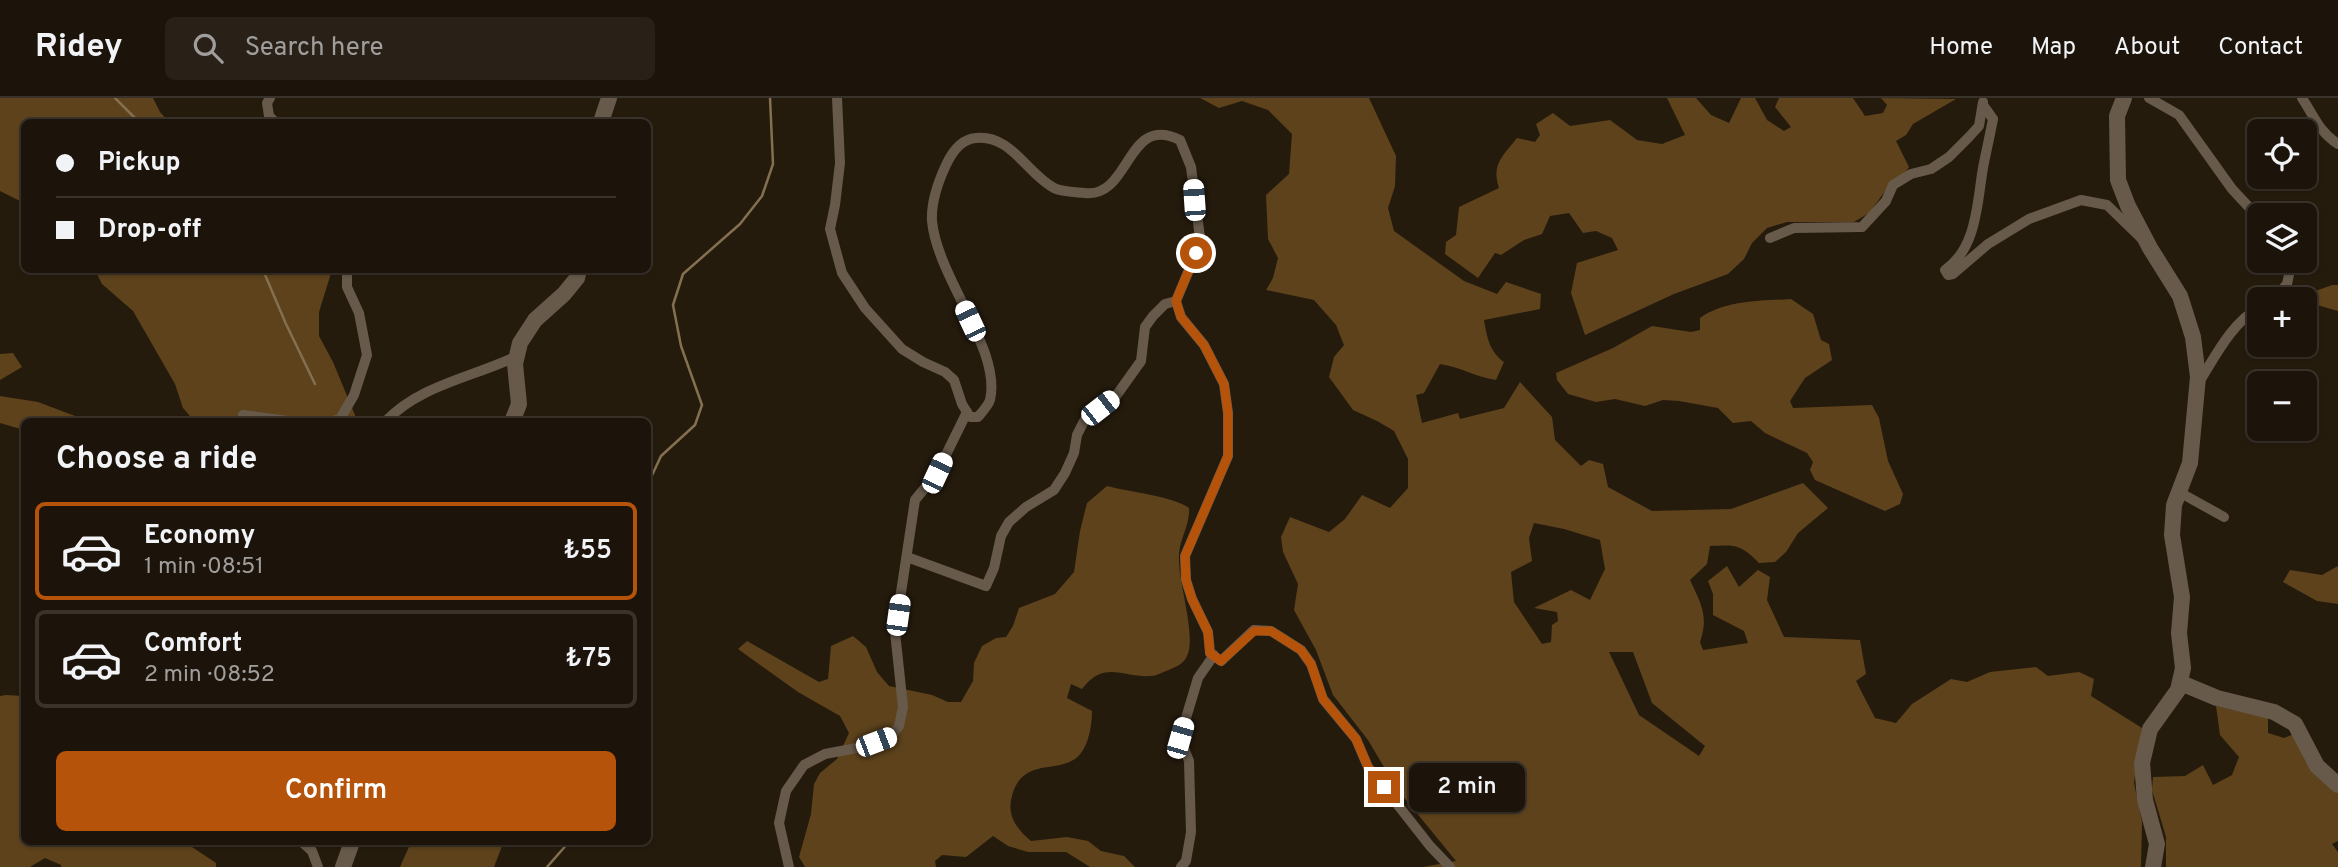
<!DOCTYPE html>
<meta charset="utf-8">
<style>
:root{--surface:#1c140a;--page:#292118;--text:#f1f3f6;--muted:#a09e9c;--line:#3a332b;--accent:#b45309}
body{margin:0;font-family:Overpass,sans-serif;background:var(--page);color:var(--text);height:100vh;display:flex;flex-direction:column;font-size:26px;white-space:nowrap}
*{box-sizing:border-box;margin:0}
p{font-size:23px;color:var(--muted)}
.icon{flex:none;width:38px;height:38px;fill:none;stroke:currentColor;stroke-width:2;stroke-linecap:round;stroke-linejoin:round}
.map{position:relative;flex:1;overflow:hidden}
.side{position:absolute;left:21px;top:320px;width:630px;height:427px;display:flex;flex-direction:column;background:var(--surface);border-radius:10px;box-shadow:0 2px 5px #0004,0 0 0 2px var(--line)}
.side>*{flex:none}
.top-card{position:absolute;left:21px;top:21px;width:630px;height:154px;border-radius:10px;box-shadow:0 2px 5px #0004,0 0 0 2px var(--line);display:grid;align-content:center;height:154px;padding:0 35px;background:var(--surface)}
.controls{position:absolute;left:2247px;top:21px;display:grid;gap:14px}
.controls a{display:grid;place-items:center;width:70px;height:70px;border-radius:10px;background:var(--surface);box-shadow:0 2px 5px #0004,0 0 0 2px var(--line);font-size:35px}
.end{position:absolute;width:32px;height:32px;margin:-16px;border:9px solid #b45309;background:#fff;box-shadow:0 0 0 4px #fff}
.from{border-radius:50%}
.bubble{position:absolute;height:49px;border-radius:10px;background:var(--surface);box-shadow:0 2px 5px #0004,0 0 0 2px var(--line);font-size:23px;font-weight:600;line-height:49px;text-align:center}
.car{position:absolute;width:21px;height:42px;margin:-21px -10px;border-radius:9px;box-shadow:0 0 5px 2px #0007;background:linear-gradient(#fff 24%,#345 0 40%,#fff 0 76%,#345 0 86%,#fff 0)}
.top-card b{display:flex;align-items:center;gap:24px;height:66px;font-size:26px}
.top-card b+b{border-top:2px solid var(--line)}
.top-card i{width:18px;height:18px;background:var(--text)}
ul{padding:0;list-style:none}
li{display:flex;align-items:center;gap:21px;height:98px;margin:0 14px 10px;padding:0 21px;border:4px solid var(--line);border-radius:10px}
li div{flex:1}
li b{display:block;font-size:26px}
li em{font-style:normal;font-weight:600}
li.current{border-color:var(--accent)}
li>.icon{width:63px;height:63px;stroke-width:1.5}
h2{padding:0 35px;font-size:32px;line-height:84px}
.cta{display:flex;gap:14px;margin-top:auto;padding:14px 35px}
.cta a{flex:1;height:80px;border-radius:10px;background:var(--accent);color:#fff;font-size:28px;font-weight:600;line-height:80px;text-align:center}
header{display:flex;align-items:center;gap:42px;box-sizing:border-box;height:98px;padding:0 35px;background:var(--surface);border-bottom:2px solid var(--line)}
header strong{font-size:33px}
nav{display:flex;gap:38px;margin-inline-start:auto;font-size:24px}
.search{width:490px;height:63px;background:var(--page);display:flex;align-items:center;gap:18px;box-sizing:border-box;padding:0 24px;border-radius:10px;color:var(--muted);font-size:26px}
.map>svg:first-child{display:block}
.forest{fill:#5d421c;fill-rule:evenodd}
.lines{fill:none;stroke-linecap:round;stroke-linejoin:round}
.stream{stroke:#847051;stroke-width:2.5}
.street{stroke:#675a4b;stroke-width:10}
.secondary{stroke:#675a4b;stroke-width:16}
.route{stroke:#b45309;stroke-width:9}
</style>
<header>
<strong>Ridey</strong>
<div class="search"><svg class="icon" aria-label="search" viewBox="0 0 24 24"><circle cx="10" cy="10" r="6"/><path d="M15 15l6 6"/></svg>Search here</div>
<nav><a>Home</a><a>Map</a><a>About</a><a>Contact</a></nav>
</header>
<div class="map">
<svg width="2338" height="769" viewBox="0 0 2338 769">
<rect width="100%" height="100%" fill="#251b0d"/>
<g class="forest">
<path d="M0 0H153L160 14 169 24H24V105L0 93Z"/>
<path d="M1200 0H1369L1396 58 1395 88 1388 110 1394 133 1464 183 1497 196 1506 184 1541 196 1540 211 1484 222C1487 239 1489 253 1504 264L1496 282C1476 279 1460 269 1440 266L1424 295 1416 297 1422 325 1458 315 1460 321 1504 310 1520 284 1552 319 1555 342 1581 368 1589 362 1603 366 1608 389 1652 413 1731 411 1803 385 1828 410 1798 435 1786 454 1775 464 1759 465C1740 446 1736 447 1710 448L1707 466 1690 482C1701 506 1709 518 1700 544L1703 552 1748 545 1744 533 1713 517V496L1708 483 1727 468 1739 489 1758 472 1770 479 1767 502 1784 539 1860 542 1866 576 1856 583 1875 620 1896 625 1912 606 1951 581 1967 584 1990 574 2036 569 2048 578 2079 574 2094 581 2091 598 2142 630 2134 685 2142 724 2141 769H1423L1456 763 1397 691 1368 642 1333 597 1316 552 1294 512 1298 486 1283 454 1281 439 1290 419 1329 434 1345 421 1362 397 1390 410 1408 390V361L1394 333 1377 323 1353 312 1329 279 1334 259 1344 247 1336 227 1314 202 1266 192 1273 180 1278 160 1268 141 1266 97 1289 76 1292 36 1268 12 1242 3 1219 10ZM1534 425 1564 431 1600 442 1605 471 1590 502 1571 492 1534 510 1557 514 1558 523 1552 527 1551 544 1542 546 1514 504 1511 474 1532 463 1529 440ZM1609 554H1633L1652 605 1705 648 1699 658 1639 617Z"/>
<path d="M1667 0H1696L1711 17 1729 25 1741 0H1755L1767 22 1784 33 1791 29 1775 9 1779 0H1853L1865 18 1883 15 1887 7 1881 0 1956 1 1913 26 1906 37 1896 43 1909 69 1904 76 1889 88 1869 115 1854 124H1787L1767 130 1752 145 1744 161 1728 176 1674 196 1585 237 1571 195 1577 165 1618 152 1612 140 1596 133 1583 135 1569 115 1550 118 1542 136 1524 142 1501 157 1495 155 1478 180 1445 156 1446 144 1456 137 1459 109 1499 90C1491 66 1503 58 1517 40L1535 44 1540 37 1536 26 1553 15 1570 28 1610 22 1637 42 1662 46 1685 37Z"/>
<path d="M95 172H332L319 214V238L333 264 357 322 362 324H195L183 310 175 286 133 213 102 186Z"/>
<path d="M2332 187H2338V213L2317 207 2313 194Z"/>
<path d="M1791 201 1813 216 1821 242 1829 246 1832 262 1805 280 1790 303 1793 310 1872 307 1879 320 1888 363 1903 396 1900 406 1885 413 1815 382 1810 372 1813 364 1807 355 1765 335 1751 323 1733 325 1718 310 1679 303 1663 302 1645 308 1615 301 1596 304 1568 296 1557 282 1556 275 1613 250 1652 228 1691 234 1700 232V220C1726 202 1760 203 1791 201Z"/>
<path d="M13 255 22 269 0 282V256Z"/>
<path d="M0 298 38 304 75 318 74 324H24V332L0 325Z"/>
<path d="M1107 388C1129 394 1172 398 1189 410 1190 427 1180 440 1179 456 1177 482 1197 537 1187 558 1184 565 1178 568 1171 571 1165 573 1157 578 1151 578 1124 580 1104 561 1082 591L1071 586 1067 600 1092 613C1092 626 1089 645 1081 655 1062 680 1021 654 1011 702 1008 720 1018 732 1031 743L1067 739 1088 743 1101 753 1124 758 1135 769H1090L1066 754H1028L1008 748 993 738 966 759 942 757 935 763 936 769H805L799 759 811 716 814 686 820 675 837 661 849 635 840 618 798 594 738 551 747 543 819 584 828 581 831 548 853 538 866 549 877 574 889 588 932 597 948 604H961L973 583 974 565 982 548 996 540 1006 539 1013 528 1019 510 1055 496 1074 474 1080 433 1087 405Z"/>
<path d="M2338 468V506L2317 503 2283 484 2290 472 2322 477Z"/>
<path d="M6 597 24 598V744H173L176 747 192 749 216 765V769H61V767L45 760 30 769H0V598Z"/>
<path d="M2216 608 2268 620V635L2284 640 2294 636 2306 664 2338 695V743L2332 746 2338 754V769H2166V739L2152 692 2153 679 2185 678 2203 667 2213 687 2232 677 2239 659 2220 637Z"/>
<path d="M411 744H499L502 748 494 769H400Z"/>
</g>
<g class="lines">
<g class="stream">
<path d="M115 0 139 24"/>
<path d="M263 172 286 226 315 286"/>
<path d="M648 386 661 358 695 327 702 307 681 248 673 207 683 176 740 126 762 98 773 66 770 0"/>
<path d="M547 769 569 744"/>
</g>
<g class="street">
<path d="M270 0 267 5 269 18 275 24"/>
<path d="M837 0 840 65 835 107 830 131 842 175 865 210 902 251 923 264 945 274 954 282 962 306 970 319H978C982 314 988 308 990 302 1002 252 937 179 932 123 931 105 939 82 946 67 952 54 961 41 976 40 1011 36 1027 76 1054 90 1062 94 1076 94 1085 95 1131 100 1126 15 1180 42L1191 69 1200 140 1196 155 1176 203 1181 219 1204 247 1224 286 1228 315V358L1185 458 1186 482 1192 501 1208 534 1210 555 1221 563 1254 532 1271 533 1301 552 1311 566 1323 601 1356 641 1368 669 1430 748 1450 769"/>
<path d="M2149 0 2179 17 2232 91 2259 120"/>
<path d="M2302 0C2314 18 2319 34 2338 46"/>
<path d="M1983 7 1993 21C1990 37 1986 54 1983 70 1977 105 1977 150 1945 172L1948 177 1953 176 1988 146 2029 121 2081 102 2107 107 2141 140"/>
<path d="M1770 140 1794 130 1862 129 1886 103 1893 87 1911 76 1931 71 1949 59 1969 39 1979 28 1983 4"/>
<path d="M2274 201 2287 186 2292 163"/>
<path d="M2199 284C2215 259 2232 224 2259 210"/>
<path d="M243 317 296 324"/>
<path d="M328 324 340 321 354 297 367 257 359 215 347 189V172"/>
<path d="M385 324C419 287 474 279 517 258"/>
<path d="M2179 394 2224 419"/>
<path d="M907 459 986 488 994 470 1001 438 1009 424 1026 409 1054 392 1065 375 1074 355 1077 337 1084 323 1116 298 1141 263 1145 229 1153 218 1165 206 1176 203"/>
<path d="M302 744 312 753 318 769"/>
<path d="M789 769 779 725 786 693 804 667 825 656 862 649 891 638 899 628 903 609 895 534 915 402 937 375 967 314"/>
<path d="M1181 769 1186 763 1191 734 1189 663 1180 640 1198 580 1214 557"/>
</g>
<g class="secondary">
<path d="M2124 0 2117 18 2118 82 2128 108 2150 150 2180 198 2193 239 2198 279 2190 365 2174 407 2172 437 2182 499 2179 535 2183 570 2178 592 2150 631 2142 665 2145 702 2157 746 2153 769"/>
<path d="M601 24 609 0"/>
<path d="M512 324 519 306 515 266 520 245 535 222 564 196 577 180 579 172"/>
<path d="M2181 585 2217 600 2274 614 2295 626 2317 668 2338 687"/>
<path d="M343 769 352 744"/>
</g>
</g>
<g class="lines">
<path class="route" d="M1196 155 1176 203 1181 219 1204 247 1224 286 1228 315V358L1185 458 1186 482 1192 501 1208 534 1210 555 1221 563 1254 533H1271L1301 552 1311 566 1323 601 1356 641 1368 669 1384 689"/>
</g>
</svg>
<div class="controls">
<a><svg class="icon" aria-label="locate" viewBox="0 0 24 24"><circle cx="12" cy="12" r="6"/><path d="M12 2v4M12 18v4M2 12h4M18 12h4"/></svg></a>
<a><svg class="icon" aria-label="layers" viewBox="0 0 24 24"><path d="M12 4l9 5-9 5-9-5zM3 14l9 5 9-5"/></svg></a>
<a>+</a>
<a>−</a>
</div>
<i class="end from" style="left:1196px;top:155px"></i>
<i class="end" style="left:1384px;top:689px"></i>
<div class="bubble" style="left:1409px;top:665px;width:116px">2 min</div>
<i class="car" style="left:1194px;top:102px;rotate:356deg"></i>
<i class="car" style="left:970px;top:223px;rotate:335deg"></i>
<i class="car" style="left:1100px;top:310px;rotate:52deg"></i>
<i class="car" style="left:937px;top:375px;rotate:25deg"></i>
<i class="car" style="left:898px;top:517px;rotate:8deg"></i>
<i class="car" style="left:1180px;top:640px;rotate:16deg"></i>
<i class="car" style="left:876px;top:644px;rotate:69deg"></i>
<div class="top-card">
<b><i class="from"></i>Pickup</b>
<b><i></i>Drop-off</b>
</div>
<section class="side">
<h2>Choose a ride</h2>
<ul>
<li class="current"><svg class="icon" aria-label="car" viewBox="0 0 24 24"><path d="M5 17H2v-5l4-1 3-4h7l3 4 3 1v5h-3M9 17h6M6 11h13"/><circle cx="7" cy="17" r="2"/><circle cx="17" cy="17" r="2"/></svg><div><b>Economy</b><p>1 min · 08:51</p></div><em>₺55</em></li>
<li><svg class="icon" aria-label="car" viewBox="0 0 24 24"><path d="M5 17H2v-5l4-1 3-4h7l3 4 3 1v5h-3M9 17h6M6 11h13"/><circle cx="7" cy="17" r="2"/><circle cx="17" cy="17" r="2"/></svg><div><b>Comfort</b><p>2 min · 08:52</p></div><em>₺75</em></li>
</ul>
<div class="cta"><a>Confirm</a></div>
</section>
</div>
